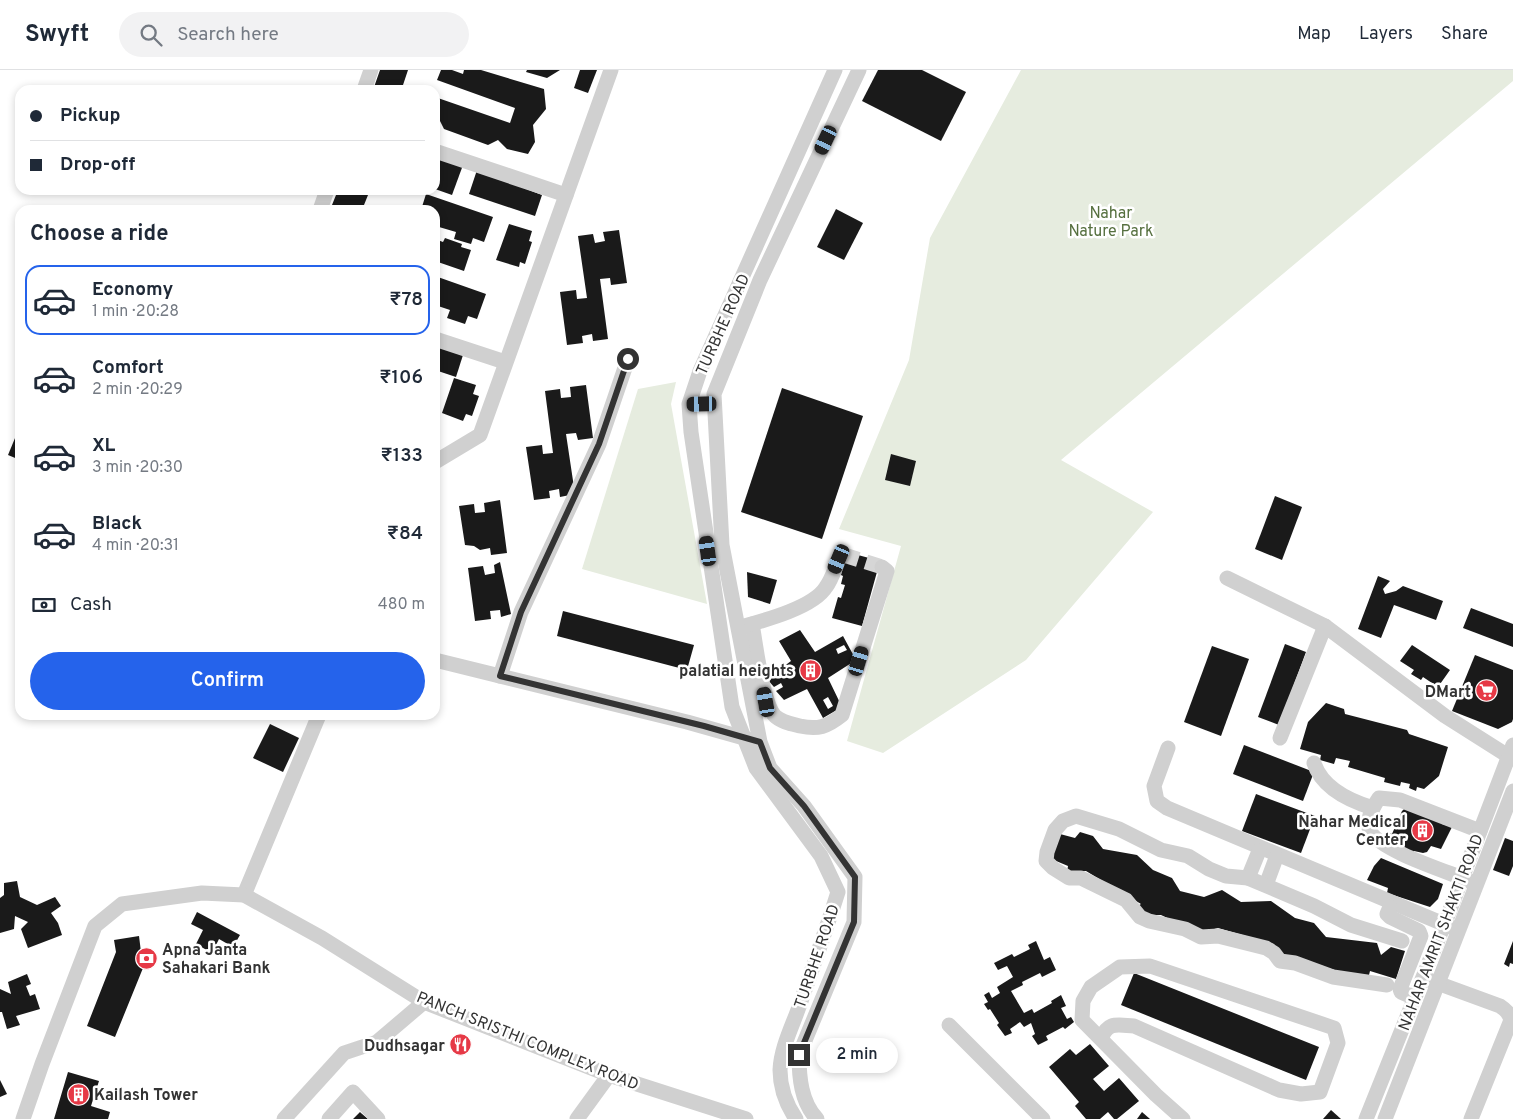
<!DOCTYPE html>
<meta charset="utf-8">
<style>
:root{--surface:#fff;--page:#f2f2f3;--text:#1f2937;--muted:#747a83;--line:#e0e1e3;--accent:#2563eb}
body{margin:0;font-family:Overpass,sans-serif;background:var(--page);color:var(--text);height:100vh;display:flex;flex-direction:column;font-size:19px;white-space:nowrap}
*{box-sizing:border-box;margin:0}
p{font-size:16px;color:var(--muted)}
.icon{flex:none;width:28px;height:28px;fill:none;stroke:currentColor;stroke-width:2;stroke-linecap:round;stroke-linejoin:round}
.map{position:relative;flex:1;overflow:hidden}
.panel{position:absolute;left:15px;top:135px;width:425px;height:515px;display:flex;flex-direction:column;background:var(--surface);border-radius:15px;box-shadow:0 2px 8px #0003}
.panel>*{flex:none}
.banner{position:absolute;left:15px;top:15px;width:425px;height:110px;border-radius:15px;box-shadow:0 2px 8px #0003;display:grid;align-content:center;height:110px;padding:0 15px;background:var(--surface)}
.end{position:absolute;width:22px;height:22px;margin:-11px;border:6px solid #333;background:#fff;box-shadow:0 0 0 2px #fff}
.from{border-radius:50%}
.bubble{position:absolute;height:35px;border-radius:18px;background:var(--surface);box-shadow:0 2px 8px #0003;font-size:16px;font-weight:600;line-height:35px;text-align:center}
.car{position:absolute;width:15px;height:30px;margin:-15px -8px;border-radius:6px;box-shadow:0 0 4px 1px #0007;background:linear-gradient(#222 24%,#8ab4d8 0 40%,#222 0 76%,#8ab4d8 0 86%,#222 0)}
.banner b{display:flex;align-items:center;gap:18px;height:48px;font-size:19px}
.banner b+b{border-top:1px solid var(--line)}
.banner i{width:12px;height:12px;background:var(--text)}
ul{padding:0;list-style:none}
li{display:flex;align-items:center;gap:15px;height:70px;margin:0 10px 8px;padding:0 5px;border:2px solid transparent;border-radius:15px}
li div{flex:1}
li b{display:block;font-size:19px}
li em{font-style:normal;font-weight:600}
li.current{border-color:var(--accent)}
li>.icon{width:45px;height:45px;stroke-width:1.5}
h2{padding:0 15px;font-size:22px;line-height:60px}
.pay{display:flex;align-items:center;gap:12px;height:55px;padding:0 15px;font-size:19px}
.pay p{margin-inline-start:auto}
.action{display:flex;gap:10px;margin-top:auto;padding:10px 15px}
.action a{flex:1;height:58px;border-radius:30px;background:var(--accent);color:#fff;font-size:20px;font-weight:600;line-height:58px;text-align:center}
header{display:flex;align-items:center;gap:30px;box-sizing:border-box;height:70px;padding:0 25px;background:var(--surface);border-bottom:1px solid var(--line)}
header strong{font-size:24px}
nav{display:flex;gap:28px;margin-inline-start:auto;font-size:18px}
.search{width:350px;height:45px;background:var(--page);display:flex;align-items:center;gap:12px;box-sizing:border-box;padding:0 18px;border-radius:28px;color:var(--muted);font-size:19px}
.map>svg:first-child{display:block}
.green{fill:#e6ecdf}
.building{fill:#1a1a1a;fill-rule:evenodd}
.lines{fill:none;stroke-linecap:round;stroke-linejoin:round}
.minor-tunnel{stroke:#d6d6d6;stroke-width:15;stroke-dasharray:15 8;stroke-linecap:butt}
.minor{stroke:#d0d0d0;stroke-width:15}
.route{stroke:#333;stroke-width:6}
.labels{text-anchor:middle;stroke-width:5;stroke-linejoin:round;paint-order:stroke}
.park-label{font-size:16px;fill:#56703f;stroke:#fff}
.street-label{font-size:16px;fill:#333;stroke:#fff}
.poi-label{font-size:16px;font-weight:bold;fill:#333;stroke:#fff;text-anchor:end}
</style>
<header>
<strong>Swyft</strong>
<div class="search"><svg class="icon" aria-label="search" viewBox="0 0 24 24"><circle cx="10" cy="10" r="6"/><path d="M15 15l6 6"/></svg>Search here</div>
<nav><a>Map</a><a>Layers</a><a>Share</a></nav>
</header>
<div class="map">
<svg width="1513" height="1049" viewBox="0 0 1513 1049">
<rect width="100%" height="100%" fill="#fff"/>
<g class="green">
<path d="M1021 0H1513V11L1061 390 1153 442 1026 590 883 683 847 671 901 476 839 459 909 290 930 168Z"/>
<path d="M676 312 671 334 707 534 582 499 638 319Z"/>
</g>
<g class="building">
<path d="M380 0H408L403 15 416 20H373Z"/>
<path d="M441 0H452L463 4 464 0H481L544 19 546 39 533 55 535 72 528 84 507 79 498 70 488 75 444 59 440 51 435 53V27L510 53 515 38 437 10Z"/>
<path d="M527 0H560L547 8 526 2Z"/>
<path d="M580 0H597L588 23 574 18Z"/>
<path d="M878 0H922L966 22 941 71 862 31Z"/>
<path d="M435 85 463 95 452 125 435 119Z"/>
<path d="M477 100 542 125 535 146 469 124Z"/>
<path d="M338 120H370L362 140H330Z"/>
<path d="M426 124 493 147 484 172 473 168 471 174 454 169 456 162 439 157 437 163 435 162V140H421Z"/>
<path d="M836 139 863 153 844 190 817 177Z"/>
<path d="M509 154 532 161 529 171 532 172 525 194 520 192 519 197 496 190Z"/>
<path d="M619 160 627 213 611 215 610 208 600 209 608 269 593 271 592 264 582 266 583 273 567 275 560 222 576 220 577 229 587 228 578 166 593 164 595 173 605 171 603 162Z"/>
<path d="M445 168 462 174 461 177 471 180 464 201 435 191V169L443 172Z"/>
<path d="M435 206 486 224 477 249 468 246 465 254 447 248 450 240 435 235Z"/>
<path d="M435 275 463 285 456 307 435 300Z"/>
<path d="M454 308 476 315 473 324 479 326 472 346 466 344 463 351 442 343Z"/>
<path d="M586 315 593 368 578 370 576 363 566 364 575 424 560 427 559 419 549 421 550 428 534 430 526 377 542 375 543 384 553 383 545 321 560 319 561 328 571 327 570 317Z"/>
<path d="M782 318 863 346 822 469 741 442Z"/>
<path d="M20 356V390L8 385Z"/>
<path d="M891 384 916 391 910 416 885 410Z"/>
<path d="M1275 426 1302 437 1282 490 1255 479Z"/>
<path d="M500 430 507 483 491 485 490 478 480 480 474 476 465 475 459 436 474 434 475 443 485 442 484 433Z"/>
<path d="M847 482 880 491 862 556 832 548 838 527 841 528 845 515 841 514 843 506 841 505Z"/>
<path d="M500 492 511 544 501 547 500 540 490 541 491 549 475 551 468 498 483 496 485 505 495 503 494 495Z"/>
<path d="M747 502 777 510 770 534 748 527Z"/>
<path d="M1378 506 1390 511 1383 519 1385 524 1396 521 1403 516 1443 531 1436 550 1394 535 1381 568 1358 559Z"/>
<path d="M1471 538 1513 554V577L1463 558Z"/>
<path d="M563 541 694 575 687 600 557 566Z"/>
<path d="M800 560 815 582 843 566 856 590 828 608 842 637 823 648 807 619 784 630 776 621 783 617 781 613 774 617 767 609 791 591 779 571ZM844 575 847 580 838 584 836 579ZM828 627 833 636 828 639 823 630Z"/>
<path d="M1285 574 1306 582 1279 655 1258 647Z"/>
<path d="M1412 575 1450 600 1438 617 1423 607 1421 610 1411 604 1414 600 1400 591Z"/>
<path d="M1212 576 1249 589 1221 666 1184 652Z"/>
<path d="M1475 585 1513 600V649L1512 652 1498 659 1452 641Z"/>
<path d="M1326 633 1344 639 1345 644 1407 660 1409 664 1448 677 1439 706 1424 719 1417 717 1416 721 1409 718 1410 714 1401 712 1400 716 1384 712 1385 708 1348 697 1350 691 1336 688 1334 694 1320 690 1321 685 1300 679 1308 652Z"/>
<path d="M270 654 299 668 283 702 253 688Z"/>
<path d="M1244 675 1314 702 1303 731 1233 704Z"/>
<path d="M1256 724 1315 746 1301 783 1242 761Z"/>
<path d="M1407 736 1443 752 1442 754 1452 757 1441 779 1431 776 1427 782 1423 783 1414 781 1413 784 1387 770 1389 763 1392 764 1402 741Z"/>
<path d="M1080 762 1093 766 1103 779 1137 785 1153 800 1172 808 1180 821 1204 827 1222 820 1241 832 1271 831 1295 848 1314 853 1326 867 1377 873 1381 885 1391 877 1405 881 1396 909 1370 901 1368 909 1280 885 1274 874 1218 858 1199 863 1161 845H1145L1136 837 1141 834 1086 801 1067 802 1068 796 1049 788 1060 764 1075 768Z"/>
<path d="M1505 768 1513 771V796L1509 806 1493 800Z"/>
<path d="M1381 788 1443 814 1438 829 1430 837 1387 823 1388 818 1367 810 1374 796Z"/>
<path d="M17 811 20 827 37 835 55 827 61 836 51 843 58 853 62 865 28 878 21 859 28 852 15 846 14 859 0 863V828L4 825V813Z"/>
<path d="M197 842 240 865 233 877 219 869 212 883 196 874 203 860 191 854Z"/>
<path d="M139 866 143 898 115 967 87 956 116 882 114 870Z"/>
<path d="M1036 871 1044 890 1050 887 1056 900 1042 907 1040 903 1022 912 1023 915 1011 921 1024 943 1032 939 1034 943 1052 933 1051 931 1061 925 1066 936 1061 938 1067 949 1071 947 1074 952 1065 959 1063 957 1046 966 1048 970 1038 975 1032 966 1035 964 1031 953 1024 957 1020 952 1010 959 1012 963 1005 966 997 955 999 953 990 939 988 940 984 934 988 932 984 925 989 922 992 928 1000 923 997 917 1013 907 1007 896 998 900 994 893 1012 884 1014 887 1030 879 1028 875Z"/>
<path d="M1513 871V894L1510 893 1509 897 1504 894Z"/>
<path d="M1134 903 1319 977 1306 1010 1121 935Z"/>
<path d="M27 904 31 914 26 916 30 926 35 924 40 939 16 946 20 955 7 959 2 942H0V919L11 924 8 912Z"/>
<path d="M1090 974 1109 996 1093 1009 1104 1021 1119 1008 1139 1031 1117 1049H1114L1108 1042 1100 1049H1086L1075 1036 1079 1032 1049 997 1070 979 1076 985Z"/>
<path d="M68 1002 99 1011 91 1036 110 1042 108 1049H54Z"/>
<path d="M0 1010 7 1024 0 1027Z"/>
<path d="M1331 1040 1341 1049H1323Z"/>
<path d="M360 1042 361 1043 368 1049H353Z"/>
<path d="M1142 1042 1150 1049H1137Z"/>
</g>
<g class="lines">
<path class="minor-tunnel" d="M844 485 882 497"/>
<g class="minor">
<path d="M364 20 371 0"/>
<path d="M435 81 566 125"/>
<path d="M320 140 327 120"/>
<path d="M435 269 505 292"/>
<path d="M435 392 480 365 611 0"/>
<path d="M1227 508 1325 556 1445 646 1513 689"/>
<path d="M752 554C756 574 762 633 775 646 781 652 792 654 800 656 818 660 827 657 842 645L887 501 882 497"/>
<path d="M744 556C766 550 814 537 826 517 832 509 835 498 839 489L841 486 844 485"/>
<path d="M435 590 687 652 751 670"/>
<path d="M500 606 521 542 599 374 628 289"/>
<path d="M1280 668 1325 556"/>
<path d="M1168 678 1154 716 1157 731 1167 738 1458 860"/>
<path d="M1314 693C1322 718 1350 731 1373 738"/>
<path d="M1248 808 1259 781"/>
<path d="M1470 811C1449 802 1380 781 1370 761 1365 750 1373 737 1379 728L1400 730 1480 761"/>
<path d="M1266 815 1276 788"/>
<path d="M244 825 319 645"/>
<path d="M1390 837 1387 844 1390 847 1419 861 1421 866 1400 919 1401 922 1415 928"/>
<path d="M1429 910 1500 936C1506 940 1509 943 1511 950L1471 1049"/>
<path d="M1387 915 1333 907 1295 893 1280 891 1274 883 1266 878 1218 866 1201 867 1185 859 1149 851 1140 847 1126 830 1081 808H1069L1053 798 1046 791 1047 782 1055 760 1063 751 1076 746 1119 759 1161 780 1188 786 1209 799 1226 806 1248 808 1314 836 1351 855 1402 871"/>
<path d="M949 955 1043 1049"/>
<path d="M1101 969C1108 951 1117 955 1134 956L1279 1020 1301 1024 1320 1022 1338 973 1334 958 1150 896 1120 897 1091 917 1083 931 1082 950 1156 1025 1183 1049"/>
<path d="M23 1049 42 994 95 856 122 834 202 823 244 825 322 868 424 932 609 1005 746 1049"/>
<path d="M284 1049 344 983 377 972 424 932"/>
<path d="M329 1049 353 1022 378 1049"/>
<path d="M577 1049 609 1005"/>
<path d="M796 1049C786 1034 780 1019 780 1000 781 977 793 955 800 934 813 897 826 860 838 822L821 786 756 698 732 637 691 362 689 334 700 301 835 0"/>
<path d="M817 1049C801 1032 799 1007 799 985L854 852 855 807 804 736 770 698 760 672 722 475 714 324 760 210 859 0"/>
<path d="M1366 1049 1448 845 1513 675"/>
<path d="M1385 1049 1513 721"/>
</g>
</g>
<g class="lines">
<path class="route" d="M628 289 599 374 521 542 500 606 704 656 760 672 770 698 804 736 855 807 854 852 799 985"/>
</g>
<defs>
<symbol id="building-disc" viewBox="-11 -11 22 22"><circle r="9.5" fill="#e63946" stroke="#fff"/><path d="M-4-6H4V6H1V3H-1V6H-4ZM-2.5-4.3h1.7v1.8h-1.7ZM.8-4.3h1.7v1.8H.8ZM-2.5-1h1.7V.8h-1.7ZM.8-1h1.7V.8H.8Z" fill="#fff"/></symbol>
<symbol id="supermarket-disc" viewBox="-11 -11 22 22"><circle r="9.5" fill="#e63946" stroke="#fff"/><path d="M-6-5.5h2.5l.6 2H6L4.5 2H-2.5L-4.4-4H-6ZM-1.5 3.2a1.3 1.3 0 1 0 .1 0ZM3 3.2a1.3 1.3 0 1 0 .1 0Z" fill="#fff"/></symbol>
<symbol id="bank-disc" viewBox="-11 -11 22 22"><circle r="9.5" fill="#e63946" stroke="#fff"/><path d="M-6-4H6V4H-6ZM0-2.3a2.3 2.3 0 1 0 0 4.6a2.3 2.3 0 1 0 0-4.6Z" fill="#fff"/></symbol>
<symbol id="restaurant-disc" viewBox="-11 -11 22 22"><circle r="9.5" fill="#e63946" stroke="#fff"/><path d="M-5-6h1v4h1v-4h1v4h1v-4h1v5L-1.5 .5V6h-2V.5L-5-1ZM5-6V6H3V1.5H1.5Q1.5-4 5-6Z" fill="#fff"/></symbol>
</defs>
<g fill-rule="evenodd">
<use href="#building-disc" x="798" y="588" width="25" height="25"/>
<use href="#supermarket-disc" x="1474" y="608" width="25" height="25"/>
<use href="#building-disc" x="1410" y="748" width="25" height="25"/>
<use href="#bank-disc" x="134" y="876" width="25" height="25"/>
<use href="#restaurant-disc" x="448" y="962" width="25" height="25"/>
<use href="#building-disc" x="66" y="1012" width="25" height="25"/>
</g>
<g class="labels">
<g class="park-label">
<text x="1111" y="148">Nahar<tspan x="1111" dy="18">Nature Park</tspan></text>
</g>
<g class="street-label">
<text transform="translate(722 254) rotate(-66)" y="6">TURBHE ROAD</text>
<text transform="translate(1440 862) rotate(-69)" y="6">NAHAR AMRIT SHAKTI ROAD</text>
<text transform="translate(816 886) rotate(-71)" y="6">TURBHE ROAD</text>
<text transform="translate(528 970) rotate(22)" y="6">PANCH SRISTHI COMPLEX ROAD</text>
</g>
<g class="poi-label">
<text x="794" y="606">palatial heights</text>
<text x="1471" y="627">DMart</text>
<text x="1406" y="757">Nahar Medical<tspan x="1406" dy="18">Center</tspan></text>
<text x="162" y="885" text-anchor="start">Apna Janta<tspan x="162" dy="18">Sahakari Bank</tspan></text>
<text x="445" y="981">Dudhsagar</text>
<text x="94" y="1030" text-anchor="start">Kailash Tower</text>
</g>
</g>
</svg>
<i class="end from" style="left:628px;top:289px"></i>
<i class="end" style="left:799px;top:985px"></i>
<div class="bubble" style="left:816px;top:968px;width:82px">2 min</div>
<i class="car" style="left:826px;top:70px;rotate:205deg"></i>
<i class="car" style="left:702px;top:334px;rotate:269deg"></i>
<i class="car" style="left:708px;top:481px;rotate:352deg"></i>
<i class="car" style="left:839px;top:489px;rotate:203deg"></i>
<i class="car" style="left:859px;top:591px;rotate:17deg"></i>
<i class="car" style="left:766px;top:632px;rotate:350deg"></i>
<div class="banner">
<b><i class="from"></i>Pickup</b>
<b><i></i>Drop-off</b>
</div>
<section class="panel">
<h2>Choose a ride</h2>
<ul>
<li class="current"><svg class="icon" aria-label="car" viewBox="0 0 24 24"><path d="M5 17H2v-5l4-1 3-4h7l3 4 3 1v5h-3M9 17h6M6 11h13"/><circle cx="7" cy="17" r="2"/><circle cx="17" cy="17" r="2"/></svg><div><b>Economy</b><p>1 min · 20:28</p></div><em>₹78</em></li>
<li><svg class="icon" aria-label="car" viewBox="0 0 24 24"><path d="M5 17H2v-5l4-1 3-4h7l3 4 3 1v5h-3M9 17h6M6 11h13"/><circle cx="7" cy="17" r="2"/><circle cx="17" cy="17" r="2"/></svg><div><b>Comfort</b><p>2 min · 20:29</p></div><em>₹106</em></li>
<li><svg class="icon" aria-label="car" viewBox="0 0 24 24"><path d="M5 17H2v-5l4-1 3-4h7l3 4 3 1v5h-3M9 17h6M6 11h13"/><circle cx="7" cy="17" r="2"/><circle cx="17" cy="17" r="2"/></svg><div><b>XL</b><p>3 min · 20:30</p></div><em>₹133</em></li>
<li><svg class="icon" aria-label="car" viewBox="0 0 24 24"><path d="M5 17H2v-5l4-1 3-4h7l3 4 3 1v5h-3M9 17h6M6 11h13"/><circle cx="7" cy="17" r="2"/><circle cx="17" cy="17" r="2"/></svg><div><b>Black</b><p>4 min · 20:31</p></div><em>₹84</em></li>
</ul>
<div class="pay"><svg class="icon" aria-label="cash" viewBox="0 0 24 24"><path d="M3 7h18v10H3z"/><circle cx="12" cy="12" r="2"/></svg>Cash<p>480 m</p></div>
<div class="action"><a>Confirm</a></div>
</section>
</div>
